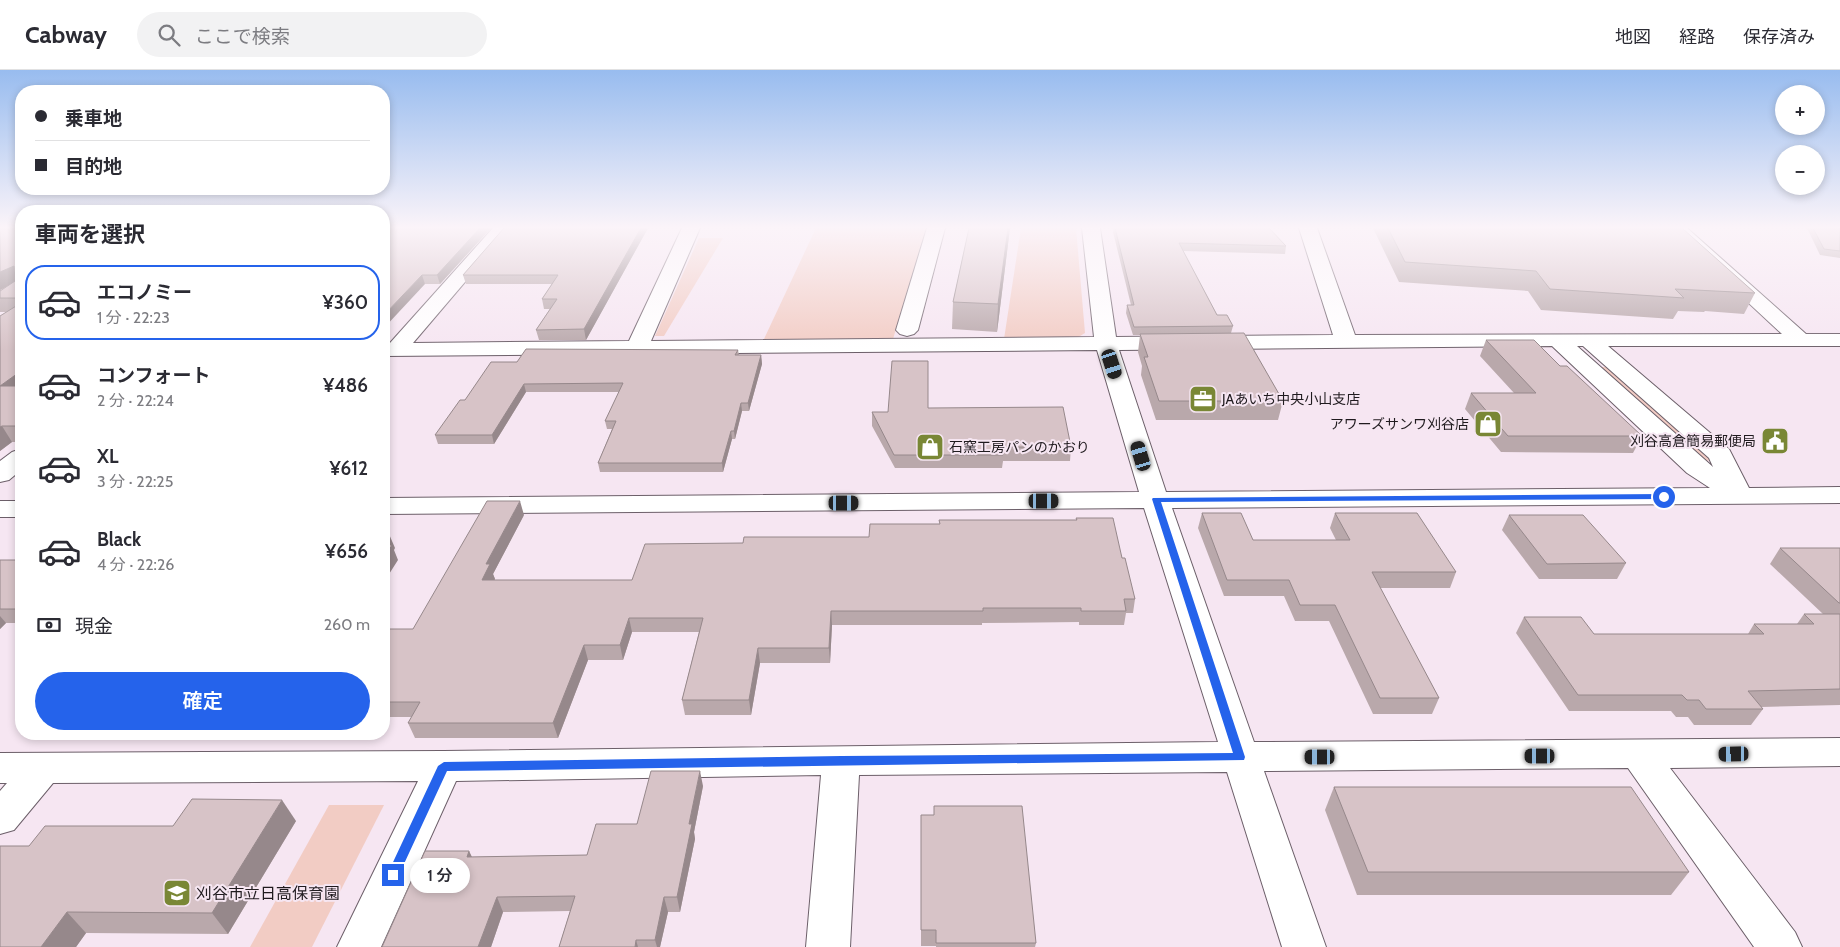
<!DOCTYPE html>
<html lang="ja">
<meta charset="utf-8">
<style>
:root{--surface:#fff;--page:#f2f2f3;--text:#2b2b33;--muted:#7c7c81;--line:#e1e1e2;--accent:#2563eb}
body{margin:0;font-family:Cabin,"Noto Sans JP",sans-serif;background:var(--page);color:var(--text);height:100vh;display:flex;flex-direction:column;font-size:19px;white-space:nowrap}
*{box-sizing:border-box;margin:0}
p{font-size:16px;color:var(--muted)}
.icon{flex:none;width:28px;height:28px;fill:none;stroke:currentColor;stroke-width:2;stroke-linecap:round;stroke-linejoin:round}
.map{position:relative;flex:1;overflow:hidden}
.side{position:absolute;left:15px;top:135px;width:375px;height:535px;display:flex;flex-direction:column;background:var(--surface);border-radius:20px;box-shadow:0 2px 8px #0003}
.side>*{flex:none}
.banner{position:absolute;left:15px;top:15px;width:375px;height:110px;border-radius:20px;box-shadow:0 2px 8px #0003;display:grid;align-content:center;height:110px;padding:0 20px;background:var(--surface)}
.buttons{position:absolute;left:1775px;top:15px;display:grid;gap:10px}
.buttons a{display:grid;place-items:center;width:50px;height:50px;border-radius:50%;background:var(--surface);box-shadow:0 2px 8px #0003;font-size:25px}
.end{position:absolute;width:22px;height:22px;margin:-11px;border:6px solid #2563eb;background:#fff;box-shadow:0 0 0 2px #fff}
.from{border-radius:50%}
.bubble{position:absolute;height:35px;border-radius:18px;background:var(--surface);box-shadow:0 2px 8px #0003;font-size:16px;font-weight:600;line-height:35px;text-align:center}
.car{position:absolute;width:15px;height:30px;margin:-15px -8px;border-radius:6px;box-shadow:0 0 4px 1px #0007;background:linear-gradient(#222 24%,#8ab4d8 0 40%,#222 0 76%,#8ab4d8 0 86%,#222 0)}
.banner b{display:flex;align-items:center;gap:18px;height:48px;font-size:19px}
.banner b+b{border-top:1px solid var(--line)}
.banner i{width:12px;height:12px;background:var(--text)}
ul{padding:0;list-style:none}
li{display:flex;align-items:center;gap:15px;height:75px;margin:0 10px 8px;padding:0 10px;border:2px solid transparent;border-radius:20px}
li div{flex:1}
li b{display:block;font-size:19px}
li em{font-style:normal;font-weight:600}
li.current{border-color:var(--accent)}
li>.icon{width:45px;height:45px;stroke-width:1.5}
h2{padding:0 20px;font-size:22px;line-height:60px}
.pay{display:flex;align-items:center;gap:12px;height:55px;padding:0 20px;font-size:19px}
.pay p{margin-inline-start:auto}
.action{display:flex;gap:10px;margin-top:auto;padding:10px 20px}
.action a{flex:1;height:58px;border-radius:30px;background:var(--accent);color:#fff;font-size:20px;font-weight:600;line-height:58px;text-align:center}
header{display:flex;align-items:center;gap:30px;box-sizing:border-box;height:70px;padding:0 25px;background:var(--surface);border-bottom:1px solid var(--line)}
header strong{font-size:24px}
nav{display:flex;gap:28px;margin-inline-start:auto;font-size:18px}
.search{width:350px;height:45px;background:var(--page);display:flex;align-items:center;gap:12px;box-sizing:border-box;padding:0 18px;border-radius:28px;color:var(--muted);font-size:19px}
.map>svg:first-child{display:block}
.green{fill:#f2ccc4}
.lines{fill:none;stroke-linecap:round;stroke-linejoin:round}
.minor-casing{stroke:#6c5f69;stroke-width:2}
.minor{fill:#fff;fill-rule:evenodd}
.wall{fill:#b9a8ab}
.shaded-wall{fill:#96888b}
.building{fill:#d7c3c7;stroke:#96888b}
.route{fill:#2563eb}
.labels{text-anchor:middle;stroke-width:4;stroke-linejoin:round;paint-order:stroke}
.poi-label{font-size:14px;fill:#201b1f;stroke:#f6e6f2;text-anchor:start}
.near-poi-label{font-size:16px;fill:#201b1f;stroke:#f6e6f2;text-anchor:start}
</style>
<header>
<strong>Cabway</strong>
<div class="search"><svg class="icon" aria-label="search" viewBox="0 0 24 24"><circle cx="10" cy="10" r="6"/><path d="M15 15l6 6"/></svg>ここで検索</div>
<nav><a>地図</a><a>経路</a><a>保存済み</a></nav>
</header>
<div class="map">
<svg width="1840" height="877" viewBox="0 0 1840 877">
<rect width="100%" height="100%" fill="#f6e6f2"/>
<g class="green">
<path d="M816 158H927L893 269H764Z"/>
<path d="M1021 158H1076L1085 263 1075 269H1004Z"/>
<path d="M699 168H723L664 266H655Z"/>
<path d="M1595 297H1608L1714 391 1700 390Z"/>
<path d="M329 735H384L312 877H250Z"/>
</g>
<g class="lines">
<defs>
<g id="minor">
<path d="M493 158H511L413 273 629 271 682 158H700L651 271 1094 267 1082 158H1100L1116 267 1333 265 1299 158H1317L1355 265 1782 264 1668 158H1687L1806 264H1840V276H1608L1729 379 1749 418 1840 417V433L1172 438 1254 672 1840 668V696L1670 698 1795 862 1802 877H1754L1628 698 1264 701 1326 877H1282L1227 702 859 705 850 877H806L821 705 456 711 381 877H337L418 711 53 713 14 760 0 764V721L7 713H0V683L444 681 1218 672 1144 438 384 444V428L1139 422 1097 280 384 286V274L390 273ZM1552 276 1687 403 1710 418 1166 422 1119 280ZM1577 276H1583L1709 388 1713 397Z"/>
<path d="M927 158H945L918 260 914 264 907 266 900 264 896 260Z"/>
<path d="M21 379V400L9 410 0 412V391L12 382Z"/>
<rect x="0" y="431" width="21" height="16"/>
</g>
</defs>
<use href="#minor" class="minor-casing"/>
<use href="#minor" class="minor"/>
</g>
<g class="wall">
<path d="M0 158H21V372H12L0 381V246L6 242H0V221L7 217 0 220Z"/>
<path d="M384 158H491L440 214H425Z"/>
<path d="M504 158H648L586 270H539L536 260 550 239H544L542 229 552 214H466L463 205Z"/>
<path d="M969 158H1010L997 262 952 259 953 232Z"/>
<path d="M1114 158H1269L1286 176 1285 184 1183 181 1217 245 1233 256 1231 263 1283 331 1278 350H1156L1141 305 1142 296 1138 282 1140 265H1133L1126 243 1127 235H1131L1113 162Z"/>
<path d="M1373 158H1682L1755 223 1744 244 1705 241 1704 242 1678 241 1673 249 1541 240 1528 221 1399 212Z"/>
<path d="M1807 158H1840V188L1820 185Z"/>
<path d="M1486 270 1560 296 1642 366 1633 383 1501 382 1465 339 1471 323H1514L1480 286Z"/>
<path d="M738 280 739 285H761L762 294 749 341H742L735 369H732L723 402H600L598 393 612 359H607L605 351 619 322H526L494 374H438L435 365 465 330 517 292Z"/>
<path d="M928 338 1071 377 1070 391H1003L1002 398H895L872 356V342H888Z"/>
<path d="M1202 443 1253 470H1336L1330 458 1335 443 1456 502 1450 518H1380L1439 628 1432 644H1373L1329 551H1295L1284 526H1224L1198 458Z"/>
<path d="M524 445 493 504 495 509 494 510H632L743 473 869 467 939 454 1076 450V448L1122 488 1135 529 1133 543H1126L1124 555H1079V552L982 553V555H832L830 593H760L751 645H685L682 630 699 562H632L623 590H588L558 668H415L408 653 412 647H384V559H413Z"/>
<path d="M1509 445 1626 493 1617 509H1539L1502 460Z"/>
<path d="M1780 478H1840V635L1761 637 1763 639 1751 655H1694L1688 647H1676L1671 641H1569L1516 563 1524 547 1594 564H1748L1754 554H1797L1804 544H1823L1770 494Z"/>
<path d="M0 490H21V553H6L0 559Z"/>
<path d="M703 716 694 762 695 769 680 842H668L660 877H559L570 841 503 842 491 877H382L469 781 472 787 587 785 637 754Z"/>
<path d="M1334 717 1689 802 1671 825H1357L1325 740Z"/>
<path d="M921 745 1036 873 1035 877H936V876H921Z"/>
<path d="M296 751 228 864 86 863 76 877H0L29 776 173 756Z"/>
</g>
<g class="shaded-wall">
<path d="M480 158H491L440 214 437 205Z"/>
<path d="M641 158H648L586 270 584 259Z"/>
<path d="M1008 158H1010L997 262 998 234Z"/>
<path d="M14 196 21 209 0 220V202Z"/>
<path d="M422 205 425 214 384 258V245Z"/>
<path d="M761 285 762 294 749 341 748 333Z"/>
<path d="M21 301V323L0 316Z"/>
<path d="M524 314 526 322 494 374 492 365Z"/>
<path d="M741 333 742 341 735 369 734 361Z"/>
<path d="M2 356 12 372 0 381V357Z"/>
<path d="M731 361 732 369 723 402 722 393Z"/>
<path d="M520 431 524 445 493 504 495 509 487 525 482 510 486 494Z"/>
<path d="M389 464 395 478 394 480 398 490 384 512V472Z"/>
<path d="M831 541 832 555 830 593 829 578Z"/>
<path d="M0 546 6 553 0 559Z"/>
<path d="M629 548 632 562 623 590 620 575Z"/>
<path d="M584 575 588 590 558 668 553 653Z"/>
<path d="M758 578 760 593 751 645 749 630Z"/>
<path d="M700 701 703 716 694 762 695 769 680 842 677 827 689 754Z"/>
<path d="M282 730 296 751 228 864 212 843Z"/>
<path d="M469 781 476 796 467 787Z"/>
<path d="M497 827 503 842 491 877H478Z"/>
<path d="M664 827 668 842 660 877H657L655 870Z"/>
<path d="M67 842 86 863 76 877H41Z"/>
<path d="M636 870 638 877H635Z"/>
</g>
<g class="building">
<path d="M0 158H21V228H0V221L15 211 14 196 0 202Z"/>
<path d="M384 158H480L437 205H422L384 245Z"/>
<path d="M504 158H641L584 259 536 260 557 229H542L558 205H463Z"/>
<path d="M969 158H1008L998 234 953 232Z"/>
<path d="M1115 158H1269L1286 176 1179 173 1217 245H1227L1233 256 1134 257 1127 235H1134Z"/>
<path d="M1388 158H1682L1755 223 1675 219 1684 228 1550 219 1536 201 1405 192Z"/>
<path d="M1813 158H1840V181L1824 179Z"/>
<path d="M21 233V301L0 316H21V356H2L0 357V246Z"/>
<path d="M1244 263 1283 331H1159L1144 287H1148L1140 264Z"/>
<path d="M1486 270H1534L1560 296H1567L1642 366H1508L1471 323H1536Z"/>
<path d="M526 279 738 280 735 285H761L748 333H741L734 361H731L722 393H598L616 351H605L623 313 524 314 492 365H435L460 330H465L491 292H517Z"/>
<path d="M892 291H928V338L1063 337 1071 377H1002L1003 385H894L872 342H888Z"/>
<path d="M487 431H520L486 494H490L482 510H632L645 474 743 473 744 467H869L870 454H940L939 450H1077L1076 448H1113L1122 488H1125L1135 529H1124L1126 541H1081V538H983V541H831L829 578H758L749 630H682L703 548H629L620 575H584L553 653H408L420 632H384V559H413Z"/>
<path d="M1202 443H1241L1253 470H1350L1335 443H1417L1456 502H1372L1439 628H1380L1335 535H1300L1289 510H1227Z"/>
<path d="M1509 445H1583L1626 493 1547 494Z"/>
<path d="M384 464H389L384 472Z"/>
<path d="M384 475H392L384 488Z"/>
<path d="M1780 478H1840V533H1839Z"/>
<rect x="0" y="490" width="21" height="49"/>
<path d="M1804 544H1840V619L1748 621 1763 639H1706L1699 630H1687L1682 625H1578L1524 547H1581L1594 564H1764L1754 554H1814Z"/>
<path d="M651 701H700L689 754H692L677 827H664L655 870H636L635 877H559L575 826 497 827 478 877H382L425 781H469L467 787 587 785 596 754H637Z"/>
<path d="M1334 717H1631L1689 802H1368Z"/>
<path d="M192 729 282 730 212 843 67 842 41 877H0V776H29L45 756H173Z"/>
<path d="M934 736H1022L1036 873H936V860H921V745H934Z"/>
</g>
<linearGradient id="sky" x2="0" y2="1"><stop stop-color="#98bcef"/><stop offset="0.56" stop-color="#fbf4f9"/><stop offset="1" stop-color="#fbf4f9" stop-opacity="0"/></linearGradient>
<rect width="1840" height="281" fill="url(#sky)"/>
<path class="route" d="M1664 424 1666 425V429L1161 432 1245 687 1244 690 447 701 397 809 393 810 389 809 387 805 438 696 444 692 841 686 1233 683 1152 429 1153 428Z"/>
<defs>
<symbol id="office-square" viewBox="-11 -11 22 22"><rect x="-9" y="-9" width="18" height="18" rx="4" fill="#798735" stroke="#f6e6f2"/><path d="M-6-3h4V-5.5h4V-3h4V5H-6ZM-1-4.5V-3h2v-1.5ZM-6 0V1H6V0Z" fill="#fff"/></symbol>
<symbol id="shop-square" viewBox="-11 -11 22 22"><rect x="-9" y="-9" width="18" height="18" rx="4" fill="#798735" stroke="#f6e6f2"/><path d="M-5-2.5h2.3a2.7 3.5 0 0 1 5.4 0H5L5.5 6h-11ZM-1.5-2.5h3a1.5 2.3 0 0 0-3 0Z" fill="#fff"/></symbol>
<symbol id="civic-square" viewBox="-11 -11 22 22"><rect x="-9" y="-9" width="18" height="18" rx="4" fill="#798735" stroke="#f6e6f2"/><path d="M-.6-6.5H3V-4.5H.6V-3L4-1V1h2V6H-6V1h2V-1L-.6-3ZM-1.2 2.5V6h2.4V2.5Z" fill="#fff"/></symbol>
<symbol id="school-square" viewBox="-11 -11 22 22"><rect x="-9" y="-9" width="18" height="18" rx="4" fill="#798735" stroke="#f6e6f2"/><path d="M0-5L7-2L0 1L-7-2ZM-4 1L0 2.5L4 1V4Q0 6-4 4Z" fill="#fff"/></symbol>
</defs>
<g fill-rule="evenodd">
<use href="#office-square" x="1187" y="313" width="32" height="32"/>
<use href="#shop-square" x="1472" y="338" width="32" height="32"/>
<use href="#civic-square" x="1759" y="355" width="32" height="32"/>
<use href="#shop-square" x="914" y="361" width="32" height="32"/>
<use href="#school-square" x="161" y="807" width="32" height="32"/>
</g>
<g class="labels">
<g class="poi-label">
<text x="1222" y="334">JAあいち中央小山支店</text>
<text x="1469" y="359" text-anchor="end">アワーズサンワ刈谷店</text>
<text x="1756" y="376" text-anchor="end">刈谷高倉簡易郵便局</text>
<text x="949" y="382">石窯工房パンのかおり</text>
</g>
<g class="near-poi-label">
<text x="196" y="829">刈谷市立日高保育園</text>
</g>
</g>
</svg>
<div class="buttons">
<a>+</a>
<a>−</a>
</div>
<i class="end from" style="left:1664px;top:427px"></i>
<i class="end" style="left:393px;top:805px"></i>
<div class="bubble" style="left:410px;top:788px;width:60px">1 分</div>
<i class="car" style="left:1112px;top:294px;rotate:162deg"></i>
<i class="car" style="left:1141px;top:386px;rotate:343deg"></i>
<i class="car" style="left:1044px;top:431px;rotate:90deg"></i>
<i class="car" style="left:844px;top:433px;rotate:90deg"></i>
<i class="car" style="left:1734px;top:684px;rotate:269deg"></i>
<i class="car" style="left:1540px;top:686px;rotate:270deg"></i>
<i class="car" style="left:1320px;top:687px;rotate:270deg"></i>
<div class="banner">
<b><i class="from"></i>乗車地</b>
<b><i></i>目的地</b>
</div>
<section class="side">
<h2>車両を選択</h2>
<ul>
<li class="current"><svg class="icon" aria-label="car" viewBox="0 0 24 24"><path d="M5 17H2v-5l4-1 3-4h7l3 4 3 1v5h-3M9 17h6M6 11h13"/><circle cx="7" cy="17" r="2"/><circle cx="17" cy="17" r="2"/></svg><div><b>エコノミー</b><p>1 分 · 22:23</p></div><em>¥360</em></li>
<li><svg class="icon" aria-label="car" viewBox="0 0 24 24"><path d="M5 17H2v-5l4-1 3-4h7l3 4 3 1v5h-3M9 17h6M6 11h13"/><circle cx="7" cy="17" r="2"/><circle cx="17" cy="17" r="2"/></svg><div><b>コンフォート</b><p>2 分 · 22:24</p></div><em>¥486</em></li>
<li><svg class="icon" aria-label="car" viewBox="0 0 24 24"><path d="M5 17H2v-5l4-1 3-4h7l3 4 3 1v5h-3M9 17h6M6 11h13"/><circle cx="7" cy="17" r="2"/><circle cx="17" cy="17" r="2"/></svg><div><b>XL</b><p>3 分 · 22:25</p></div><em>¥612</em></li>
<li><svg class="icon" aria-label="car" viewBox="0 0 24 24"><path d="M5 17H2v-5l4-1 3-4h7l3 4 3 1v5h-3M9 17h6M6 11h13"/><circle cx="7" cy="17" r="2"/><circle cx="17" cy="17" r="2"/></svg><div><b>Black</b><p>4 分 · 22:26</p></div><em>¥656</em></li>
</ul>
<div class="pay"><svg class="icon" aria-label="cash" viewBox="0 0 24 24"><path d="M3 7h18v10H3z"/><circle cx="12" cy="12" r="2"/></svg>現金<p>260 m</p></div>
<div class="action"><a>確定</a></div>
</section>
</div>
